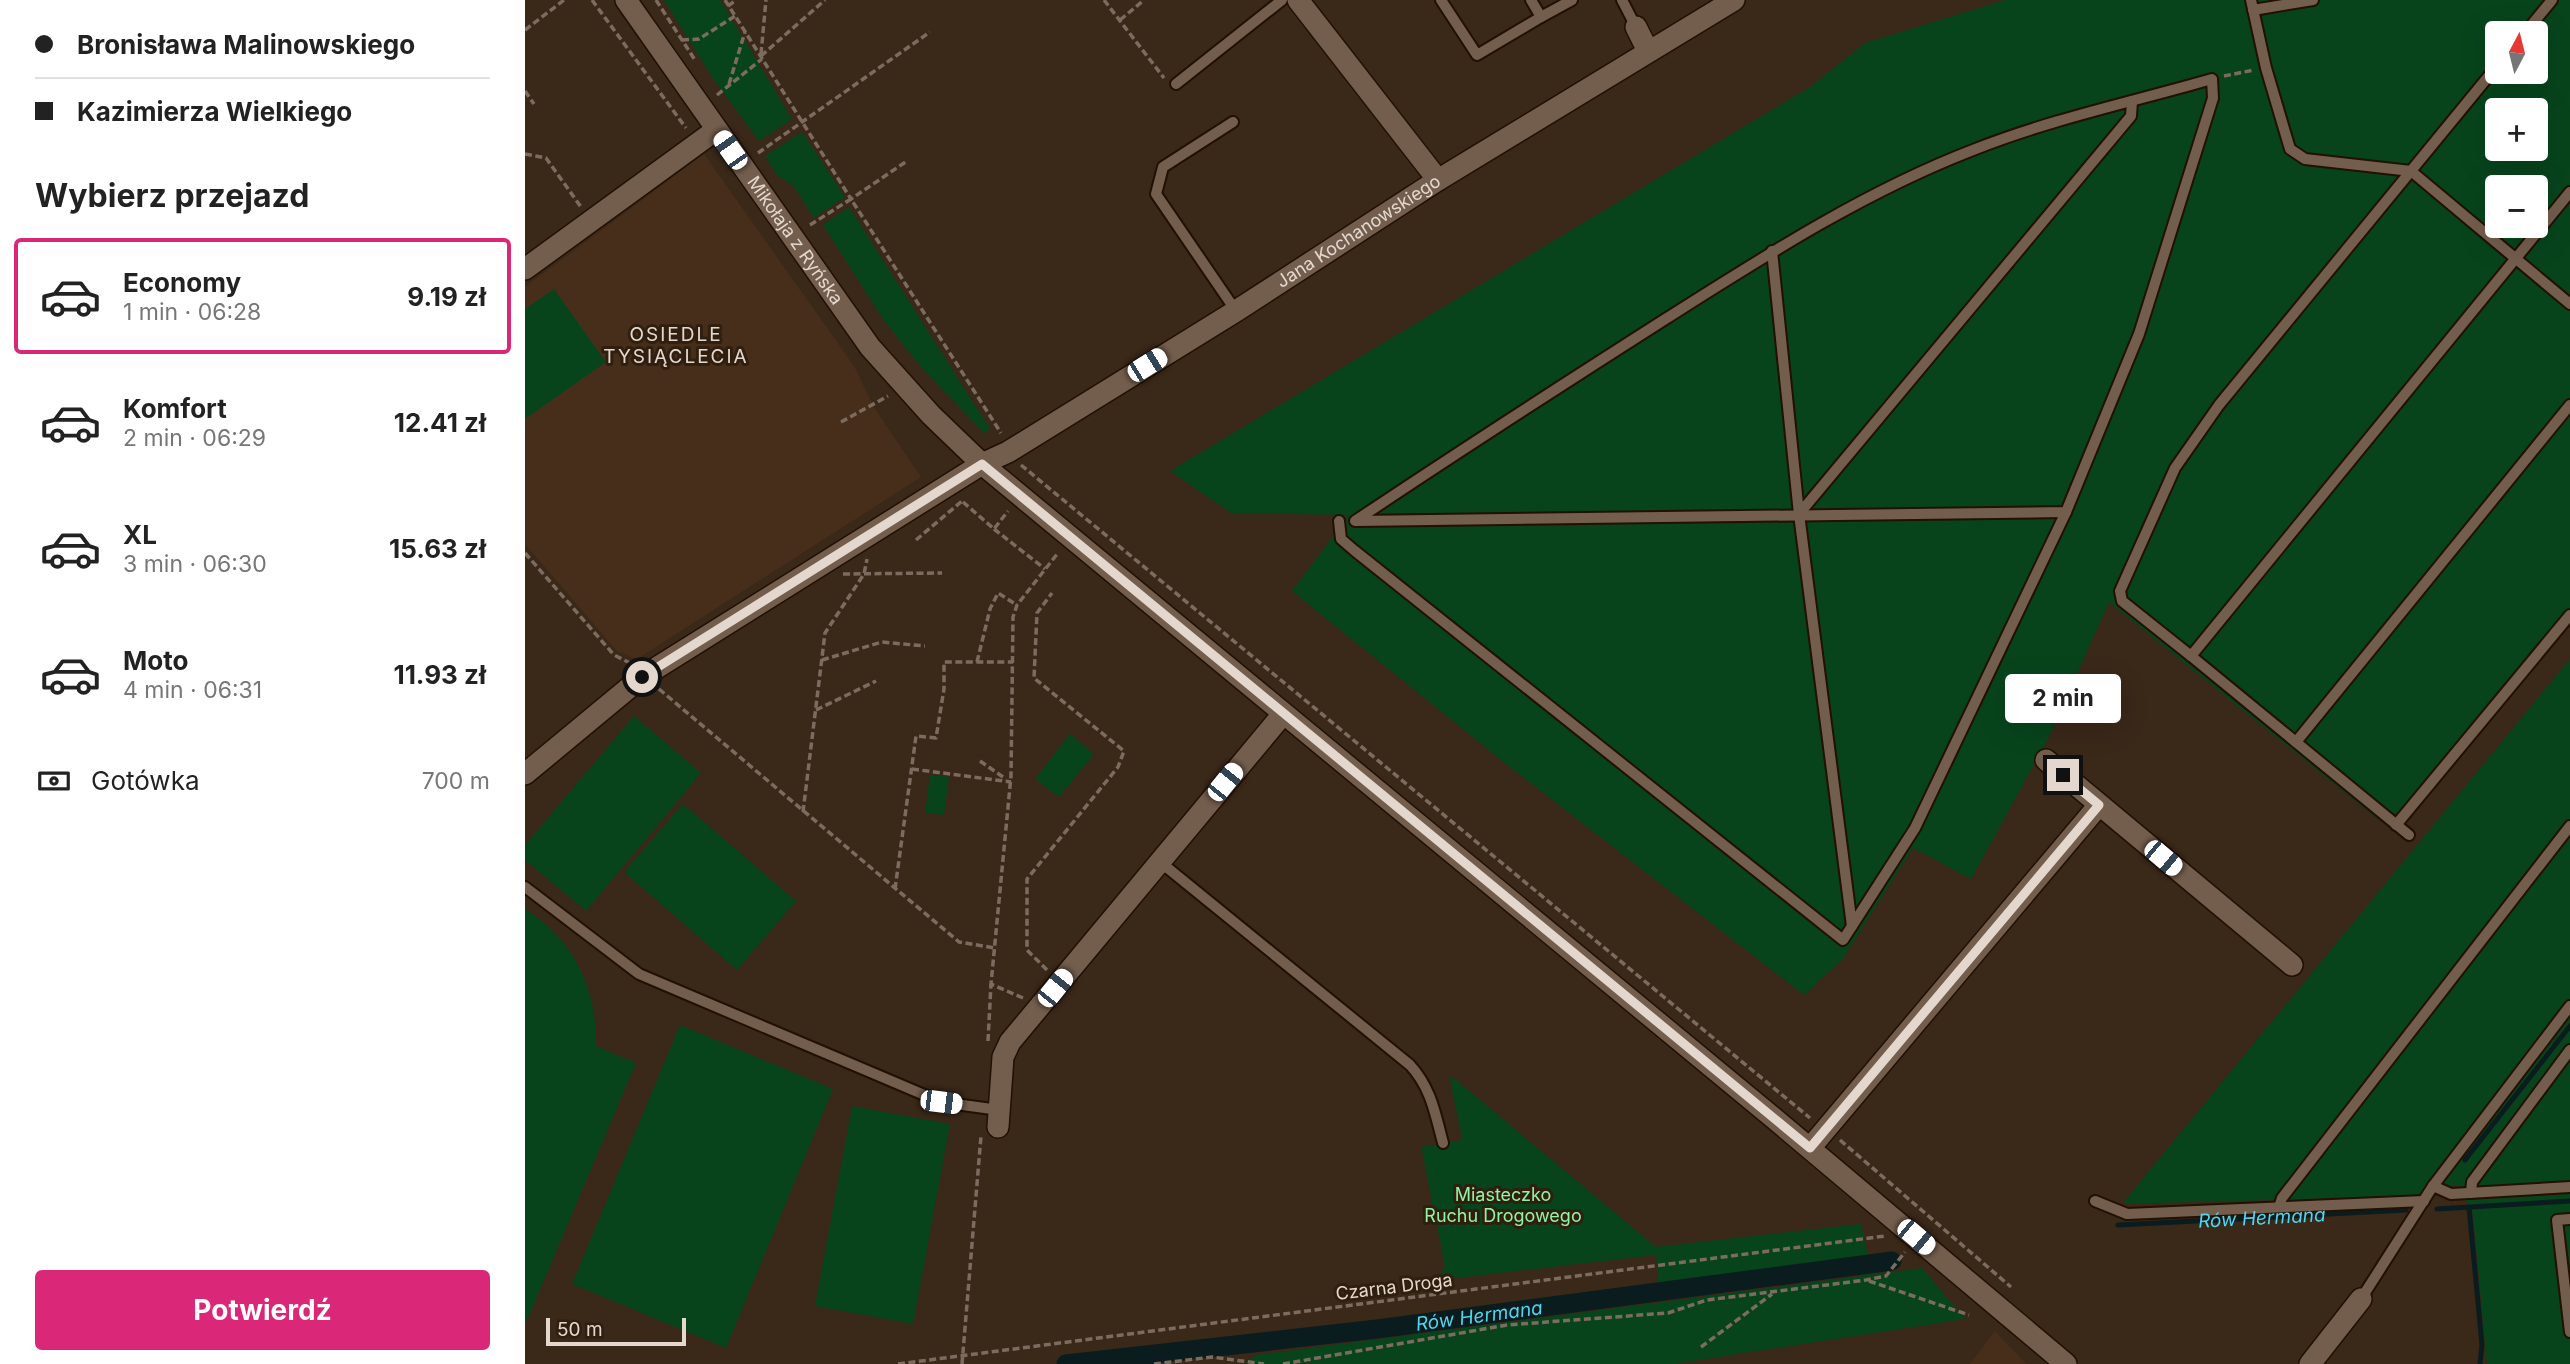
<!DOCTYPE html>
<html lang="pl">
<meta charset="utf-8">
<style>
:root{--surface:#fff;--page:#f6f6f6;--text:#222;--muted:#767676;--line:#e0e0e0;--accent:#db2777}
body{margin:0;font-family:Inter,sans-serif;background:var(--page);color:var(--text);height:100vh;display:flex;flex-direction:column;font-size:26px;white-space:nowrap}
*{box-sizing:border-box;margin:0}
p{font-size:23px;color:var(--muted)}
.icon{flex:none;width:38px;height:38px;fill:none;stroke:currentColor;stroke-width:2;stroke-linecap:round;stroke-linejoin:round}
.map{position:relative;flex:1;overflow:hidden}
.panel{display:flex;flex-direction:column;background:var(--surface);width:525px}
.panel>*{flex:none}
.top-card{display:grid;align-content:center;height:154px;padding:0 35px;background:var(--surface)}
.needle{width:46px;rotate:7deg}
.buttons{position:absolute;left:1960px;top:21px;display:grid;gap:14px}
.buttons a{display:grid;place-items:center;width:63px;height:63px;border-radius:7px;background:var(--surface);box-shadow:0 7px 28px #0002;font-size:35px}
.scale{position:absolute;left:21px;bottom:18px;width:140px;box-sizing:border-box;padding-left:7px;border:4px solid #e4d8ce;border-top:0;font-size:19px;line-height:24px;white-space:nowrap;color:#e4d8ce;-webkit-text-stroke:5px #301e0f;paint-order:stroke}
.end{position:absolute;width:32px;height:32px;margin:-16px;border:9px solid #e4d8ce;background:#111;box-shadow:0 0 0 4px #111}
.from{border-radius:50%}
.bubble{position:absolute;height:49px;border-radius:7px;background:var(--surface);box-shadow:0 7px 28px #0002;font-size:23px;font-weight:700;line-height:49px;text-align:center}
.car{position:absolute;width:21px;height:42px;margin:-21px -10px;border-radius:9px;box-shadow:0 0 5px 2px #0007;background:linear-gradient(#fff 24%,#345 0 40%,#fff 0 76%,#345 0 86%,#fff 0)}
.top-card b{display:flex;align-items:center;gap:24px;height:66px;font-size:26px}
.top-card b+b{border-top:2px solid var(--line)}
.top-card i{width:18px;height:18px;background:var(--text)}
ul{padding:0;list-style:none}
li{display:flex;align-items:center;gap:21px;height:116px;margin:0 14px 10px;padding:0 21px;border:4px solid transparent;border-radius:7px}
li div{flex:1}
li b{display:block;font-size:26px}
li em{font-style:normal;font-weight:700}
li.current{border-color:var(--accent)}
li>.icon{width:63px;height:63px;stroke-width:1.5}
h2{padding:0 35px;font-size:32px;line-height:84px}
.pay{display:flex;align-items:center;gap:18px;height:77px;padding:0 35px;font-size:26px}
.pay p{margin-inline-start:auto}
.button{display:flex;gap:14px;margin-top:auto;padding:14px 35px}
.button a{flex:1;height:80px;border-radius:7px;background:var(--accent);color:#fff;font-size:28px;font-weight:700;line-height:80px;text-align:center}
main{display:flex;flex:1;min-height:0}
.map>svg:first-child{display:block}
.built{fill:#472e1a}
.green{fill:#07441c;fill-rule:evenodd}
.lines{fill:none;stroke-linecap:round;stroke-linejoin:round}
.stream{stroke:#0b1c1f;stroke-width:5}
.canal{stroke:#0b1c1f;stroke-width:19}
.lane-casing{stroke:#211003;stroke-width:14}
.street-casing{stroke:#211003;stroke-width:24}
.secondary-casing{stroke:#211003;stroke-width:24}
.path{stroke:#7c6c5f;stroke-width:3.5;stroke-dasharray:7 3.5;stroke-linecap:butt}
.lane{stroke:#735d4d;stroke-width:10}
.street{stroke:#735d4d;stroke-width:21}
.secondary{stroke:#735d4d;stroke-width:21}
.route{stroke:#e4d8ce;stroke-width:9}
.labels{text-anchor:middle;stroke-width:6;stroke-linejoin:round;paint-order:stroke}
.street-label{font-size:18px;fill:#e4d8ce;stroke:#301e0f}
.park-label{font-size:18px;fill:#8ff4a3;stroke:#301e0f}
.neighbourhood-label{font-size:19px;letter-spacing:2px;fill:#e4d8ce;stroke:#301e0f}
.water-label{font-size:19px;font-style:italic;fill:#52d5ef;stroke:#301e0f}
</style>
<main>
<section class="panel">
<div class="top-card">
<b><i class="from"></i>Bronisława Malinowskiego</b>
<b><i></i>Kazimierza Wielkiego</b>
</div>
<h2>Wybierz przejazd</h2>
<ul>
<li class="current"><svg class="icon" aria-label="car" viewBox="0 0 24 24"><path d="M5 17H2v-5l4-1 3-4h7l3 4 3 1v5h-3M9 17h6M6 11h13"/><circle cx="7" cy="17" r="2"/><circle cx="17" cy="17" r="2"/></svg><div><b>Economy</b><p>1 min · 06:28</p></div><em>9.19 zł</em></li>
<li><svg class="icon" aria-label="car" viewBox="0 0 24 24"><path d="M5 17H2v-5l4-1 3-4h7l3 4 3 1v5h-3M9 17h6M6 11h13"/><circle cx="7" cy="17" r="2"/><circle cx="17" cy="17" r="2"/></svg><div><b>Komfort</b><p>2 min · 06:29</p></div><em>12.41 zł</em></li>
<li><svg class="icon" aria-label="car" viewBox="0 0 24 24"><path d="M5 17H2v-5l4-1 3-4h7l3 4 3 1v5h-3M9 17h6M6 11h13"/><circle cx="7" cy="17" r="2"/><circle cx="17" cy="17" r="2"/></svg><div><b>XL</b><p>3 min · 06:30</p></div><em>15.63 zł</em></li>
<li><svg class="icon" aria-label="car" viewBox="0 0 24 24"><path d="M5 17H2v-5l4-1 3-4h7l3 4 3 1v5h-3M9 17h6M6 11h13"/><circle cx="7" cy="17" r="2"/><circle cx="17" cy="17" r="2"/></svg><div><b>Moto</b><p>4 min · 06:31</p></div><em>11.93 zł</em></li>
</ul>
<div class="pay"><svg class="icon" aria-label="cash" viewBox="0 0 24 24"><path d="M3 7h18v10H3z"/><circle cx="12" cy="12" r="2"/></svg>Gotówka<p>700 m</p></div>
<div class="button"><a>Potwierdź</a></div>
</section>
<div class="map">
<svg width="2045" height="1364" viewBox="0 0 2045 1364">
<rect width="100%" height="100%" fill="#3a2819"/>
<g class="built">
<path d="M179 154 329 366 350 409 396 477 112 659 92 651 0 544V287Z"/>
<path d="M1470 1331 1501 1364H1445Z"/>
</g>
<g class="green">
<path d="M139 0H195L267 119 234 141 187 77Z"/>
<path d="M1480 0H2045V618L1879 819 1855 821 1584 602 1523 739 1446 879 1388 848 1317 960 1279 995 986 768 767 591 824 515 706 513 645 471 1285 87 1340 43ZM1972 33H2011V72H1972ZM1972 110H2011V149H1972ZM1972 187H2011V226H1972Z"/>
<path d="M277 132 320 197 289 218 269 187 251 174 240 156Z"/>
<path d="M324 207 465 429 459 433 395 366 358 319 298 225Z"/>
<path d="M29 289 81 362 0 419V309Z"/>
<path d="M2045 659V1364H1962L1948 1215 1933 1184 1888 1196 1597 1204Z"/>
<path d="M109 716 176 773 61 911 0 860V845Z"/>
<path d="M545 734 569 754 534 797 510 779Z"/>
<path d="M405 775 424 777 419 815 400 813Z"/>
<path d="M158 804 271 901 212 970 99 872Z"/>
<path d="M0 909C49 940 72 988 71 1046L111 1063 0 1325Z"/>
<path d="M155 1025 308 1089 201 1348 47 1284Z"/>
<path d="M924 1074 1131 1247 1336 1224 1345 1264 1353 1274 1397 1268 1440 1319 1149 1364H718L731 1355 1352 1274 1134 1290 1131 1255 913 1280 920 1266 896 1147 937 1140Z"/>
<path d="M327 1106 425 1124 388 1324 290 1306Z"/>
</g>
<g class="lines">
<g class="stream">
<path d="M1940 1160 2045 1026"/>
<path d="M1944 1207 1957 1345 1955 1364"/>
<path d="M1912 1209 2045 1201"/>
<path id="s1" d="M1593 1225 1881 1210"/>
</g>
<path class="canal" id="s2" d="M541 1364 852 1329 1367 1261"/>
<defs>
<g id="lane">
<path d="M916 0 952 55 1016 17"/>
<path d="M1006 0 1016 17 1047 0"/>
<path d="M1097 0 1111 27"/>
<path d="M1726 0 1741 68 1765 149 1780 159 1886 171 2045 304"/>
<path d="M1728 10 1788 0"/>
<path d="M2000 33 2027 0"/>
<path d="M1972 66 1694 405 1650 468 1595 591 1597 601 1666 656 2045 192"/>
<path d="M1687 79 1688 98 1614 334 1541 512 830 521C933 452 1037 385 1142 318 1240 256 1339 192 1448 150 1526 119 1607 102 1687 79Z"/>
<path d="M651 84 757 0"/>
<path d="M708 122 638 167 631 194 711 311"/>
<path d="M1247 251 1274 514 1606 116 1607 101"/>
<path d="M1274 514 1327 926 1390 828 1541 512"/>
<path d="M814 521 816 539 830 551 1318 940 1327 926"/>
<path d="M1666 656 1884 835"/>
<path d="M1771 742 2045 405"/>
<path d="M1871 825 2045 615"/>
<path d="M634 861 885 1065C906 1088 910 1113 918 1143"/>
<path d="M0 887 114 974 416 1102 474 1110"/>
<path d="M1908 1186 1926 1194 2045 1187"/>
<path d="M1946 1193 1947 1182 2045 1050"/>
<path d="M1570 1201 1602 1214 1899 1201"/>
<path d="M1754 1207 1757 1198 2045 826"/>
<path d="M2045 1219 2032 1220 2045 1332"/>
<path d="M1836 1299 1908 1186 2045 1006"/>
</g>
<g id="street">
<path d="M773 0 913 180"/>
<path d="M1111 27 1123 51"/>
<path d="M0 269 191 130"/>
<path d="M1521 760 1767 965"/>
<path id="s3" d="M0 774 117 677 457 464 483 452 711 311 913 180 1209 0"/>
<path d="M473 1127 478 1057 485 1042 758 714"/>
<path d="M1285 1148 1574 805"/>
<path d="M1785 1364 1836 1299"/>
</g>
<g id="secondary">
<path id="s4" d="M101 0 345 347 406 415 457 464 1251 1120 1541 1364"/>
</g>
</defs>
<use href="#lane" class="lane-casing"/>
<use href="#street" class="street-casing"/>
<use href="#secondary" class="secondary-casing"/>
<g class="path">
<path d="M67 0 161 128"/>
<path d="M131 0 170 60"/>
<path d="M200 0 326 199 382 161"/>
<path d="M579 0 639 78"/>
<path d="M203 6 211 0"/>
<path d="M595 20 619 0"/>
<path d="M0 30 39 0"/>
<path d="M157 40 174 39 210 16"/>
<path d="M236 54 241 0"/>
<path d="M236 56 300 0"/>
<path d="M1699 76 1729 70"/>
<path d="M204 84 220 32"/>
<path d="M0 91 9 104"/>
<path d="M192 95 237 59"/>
<path d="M233 153 405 32"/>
<path d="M0 154 21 158 56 207"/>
<path d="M285 225 326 199 476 433"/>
<path d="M316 422 363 396"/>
<path d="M496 465 1285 1118"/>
<path d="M438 502 469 529 483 511"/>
<path d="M469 529 520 569"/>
<path d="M391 540 437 501"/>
<path d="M0 553 89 655 105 663"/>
<path d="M318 574 417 573"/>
<path d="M297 660 357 642 400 646"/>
<path d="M452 662 465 609 473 593 492 605"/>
<path d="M134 689 434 942 470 948"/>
<path d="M291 710 351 681"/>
<path d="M455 761 481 779"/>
<path d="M387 769 486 782"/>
<path d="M278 812 300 633 339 574 342 559"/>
<path d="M370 889 391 736 411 738 419 689V662H488"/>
<path d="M522 970 502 950V879L593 767 599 751 509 678 512 613 527 593"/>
<path d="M498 998 466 984 486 776 488 617 492 605 533 553"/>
<path d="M463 1041 466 984"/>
<path d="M1315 1140 1486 1287"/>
<path d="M1344 1281 1444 1315"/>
<path d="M1176 1347 1247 1294"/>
<path d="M373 1364 1360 1236"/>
<path d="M437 1364 456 1136"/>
<path d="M629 1364 687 1357 739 1364"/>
<path d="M758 1364 982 1325 1143 1313 1182 1300 1341 1280 1361 1276 1380 1252"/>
</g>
<use href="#lane" class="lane"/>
<use href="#street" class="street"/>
<use href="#secondary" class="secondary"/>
</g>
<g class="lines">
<path class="route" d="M117 677 457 464 1285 1148 1574 805 1538 775"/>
</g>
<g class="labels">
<g class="street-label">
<text dy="6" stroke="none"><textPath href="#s3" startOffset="996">Jana Kochanowskiego</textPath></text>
<text dy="6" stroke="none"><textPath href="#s4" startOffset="294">Mikołaja z Ryńska</textPath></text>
<text transform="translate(869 1287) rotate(-7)" y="6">Czarna Droga</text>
</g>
<g class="park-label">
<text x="978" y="1201">Miasteczko<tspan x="978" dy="21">Ruchu Drogowego</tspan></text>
</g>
<g class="neighbourhood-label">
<text x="151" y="341">OSIEDLE<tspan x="151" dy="22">TYSIĄCLECIA</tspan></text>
</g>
<g class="water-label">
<text dy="7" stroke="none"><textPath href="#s1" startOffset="144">Rów Hermana</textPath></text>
<text dy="7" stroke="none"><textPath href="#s2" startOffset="416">Rów Hermana</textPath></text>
</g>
</g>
</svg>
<div class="buttons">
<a><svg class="needle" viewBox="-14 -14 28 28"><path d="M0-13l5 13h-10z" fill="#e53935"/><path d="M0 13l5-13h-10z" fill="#767676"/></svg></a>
<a>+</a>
<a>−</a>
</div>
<div class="scale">50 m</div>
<i class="end from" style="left:117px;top:677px"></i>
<i class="end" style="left:1538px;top:775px"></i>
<div class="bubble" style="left:1480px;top:674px;width:116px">2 min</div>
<i class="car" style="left:205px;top:150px;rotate:325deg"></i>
<i class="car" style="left:622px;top:365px;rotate:58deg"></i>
<i class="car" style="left:700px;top:782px;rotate:39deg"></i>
<i class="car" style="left:1638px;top:858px;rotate:130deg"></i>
<i class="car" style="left:530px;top:988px;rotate:39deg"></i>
<i class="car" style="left:416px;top:1102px;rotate:97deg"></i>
<i class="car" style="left:1391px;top:1237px;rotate:130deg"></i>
</div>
</main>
